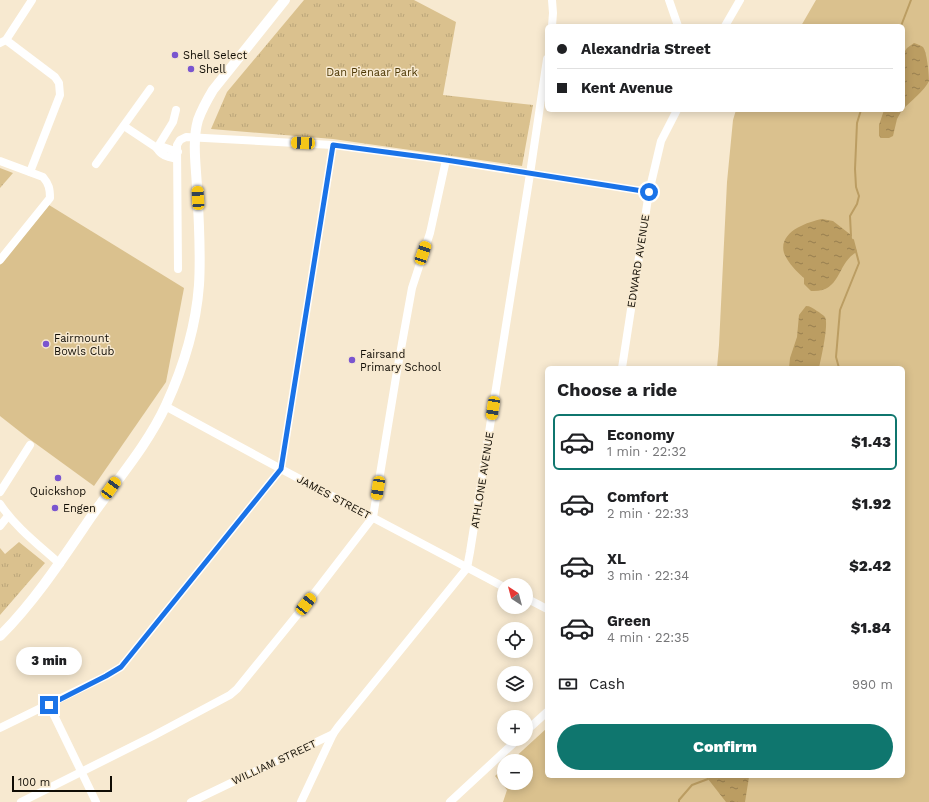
<!DOCTYPE html>
<meta charset="utf-8">
<style>
:root{--surface:#fff;--page:#f2f2f2;--text:#202124;--muted:#757577;--line:#e0e0e0;--accent:#0f766e}
body{margin:0;font-family:"Work Sans",sans-serif;background:var(--page);color:var(--text);height:100vh;display:flex;flex-direction:column;font-size:15px;white-space:nowrap}
*{box-sizing:border-box;margin:0}
p{font-size:13px;color:var(--muted)}
.icon{flex:none;width:22px;height:22px;fill:none;stroke:currentColor;stroke-width:2;stroke-linecap:round;stroke-linejoin:round}
.map{position:relative;flex:1;overflow:hidden}
.side{position:absolute;left:545px;top:366px;width:360px;height:412px;display:flex;flex-direction:column;background:var(--surface);border-radius:6px;box-shadow:0 2px 10px #0003}
.side>*{flex:none}
.guide{position:absolute;left:545px;top:24px;width:360px;height:88px;border-radius:6px;box-shadow:0 2px 10px #0003;display:grid;align-content:center;height:88px;padding:0 12px;background:var(--surface)}
.needle{width:26px;rotate:324deg}
.tools{position:absolute;left:497px;top:578px;display:grid;gap:8px}
.tools a{display:grid;place-items:center;width:36px;height:36px;border-radius:50%;background:var(--surface);box-shadow:0 2px 10px #0003;font-size:20px}
.scale{position:absolute;left:12px;bottom:10px;width:100px;box-sizing:border-box;padding-left:4px;border:2px solid #100c04;border-top:0;font-size:11px;line-height:14px;white-space:nowrap;color:#100c04;-webkit-text-stroke:3px #f7e9d0;paint-order:stroke}
.end{position:absolute;width:18px;height:18px;margin:-9px;border:5px solid #1a73e8;background:#fff;box-shadow:0 0 0 2px #fff}
.from{border-radius:50%}
.bubble{position:absolute;height:28px;border-radius:14px;background:var(--surface);box-shadow:0 2px 10px #0003;font-size:13px;font-weight:800;line-height:28px;text-align:center}
.car{position:absolute;width:12px;height:24px;margin:-12px -6px;border-radius:5px;box-shadow:0 0 3px 1px #0007;background:linear-gradient(#f5c518 24%,#345 0 40%,#f5c518 0 76%,#345 0 86%,#f5c518 0)}
.guide b{display:flex;align-items:center;gap:14px;height:38px;font-size:15px}
.guide b+b{border-top:1px solid var(--line)}
.guide i{width:10px;height:10px;background:var(--text)}
ul{padding:0;list-style:none}
li{display:flex;align-items:center;gap:12px;height:56px;margin:0 8px 6px;padding:0 4px;border:2px solid transparent;border-radius:6px}
li div{flex:1}
li b{display:block;font-size:15px}
li em{font-style:normal;font-weight:800}
li.current{border-color:var(--accent)}
li>.icon{width:36px;height:36px;stroke-width:1.5}
h2{padding:0 12px;font-size:18px;line-height:48px}
.pay{display:flex;align-items:center;gap:10px;height:44px;padding:0 12px;font-size:15px}
.pay p{margin-inline-start:auto}
.action{display:flex;gap:8px;margin-top:auto;padding:8px 12px}
.action a{flex:1;height:46px;border-radius:24px;background:var(--accent);color:#fff;font-size:16px;font-weight:800;line-height:46px;text-align:center}
.map>svg:first-child{display:block}
.grass{fill:#dac18e}
.park{fill:url(#park-tufts)}
.water{fill:url(#water-ripples)}
.lines{fill:none;stroke-linecap:round;stroke-linejoin:round}
.stream{stroke:#bb9d62;stroke-width:2}
.minor{stroke:#fff;stroke-width:8}
.major{stroke:#fff;stroke-width:10}
.route{stroke:#1a73e8;stroke-width:5}
.poi-dot{fill:#7a55cf;stroke:#f7e9d0;stroke-width:1.5}
.labels{text-anchor:middle;stroke-width:3;stroke-linejoin:round;paint-order:stroke}
.poi-label{font-size:11px;fill:#100c04;stroke:#f7e9d0;text-anchor:start}
.park-label{font-size:11px;fill:#4d3805;stroke:#f7e9d0}
.street-label{font-size:11px;fill:#100c04;stroke:#f7e9d0}
</style>
<div class="map">
<svg width="929" height="802" viewBox="0 0 929 802">
<defs>
<pattern id="park-tufts" width="24" height="20" patternUnits="userSpaceOnUse"><rect width="24" height="20" fill="#dac18e"/><path d="M3 7l-1-3M5 7V3M7 7l1-3M15 17l-1-3M17 17v-4M19 17l1-3" fill="none" stroke="#baa579"/></pattern>
<pattern id="water-ripples" width="26" height="14" patternUnits="userSpaceOnUse"><rect width="26" height="14" fill="#bb9d62"/><path d="M2 4q2-2 4 0t4 0M15 11q2-2 4 0t4 0" fill="none" stroke="#977e4f"/></pattern>
</defs>
<rect width="100%" height="100%" fill="#f7e9d0"/>
<g class="grass">
<path d="M816 0H929V802H503L507 790 495 776 504 768V783H526V761H511L547 728V776H903V368H717L719 345 727 182 733 120 736 110H903V26H801Z"/>
<path d="M49 205 184 288 166 382 94 486 28 438 0 416V265Z"/>
</g>
<g class="park">
<path d="M304 0H414L456 22 443 95 533 105 522 166 333 139 211 129 227 92Z"/>
<path d="M0 168 13 173 0 188Z"/>
<path d="M19 542 45 563 0 615V548L5 554Z"/>
</g>
<g class="water">
<path d="M914 43C917 44 920 45 923 47 927 52 929 74 929 81 925 90 910 102 903 109V54L907 48Z"/>
<path d="M884 110H902L897 119 893 136 889 138H881L879 136V125Z"/>
<path d="M822 219 833 221 851 235 857 252C836 263 842 293 811 291L804 284V278C796 271 788 263 784 253 778 232 807 222 822 219Z"/>
<path d="M806 306C810 306 813 308 817 311 819 312 823 315 825 317 829 324 821 359 819 368H789L790 358 797 337 799 315Z"/>
<path d="M710 776H743L749 777 745 802H726L708 779Z"/>
</g>
<g class="lines">
<g class="stream">
<path d="M901 26 911 0"/>
<path d="M851 236 850 216 857 204 859 196 856 187 855 169 857 123 861 110"/>
<path d="M839 368 836 357 840 310 859 263 853 240"/>
<path d="M679 802V800L692 785 708 779"/>
</g>
<g class="minor">
<path d="M669 0 678 26"/>
<path d="M552 26 553 13 552 0"/>
<path d="M725 26 740 0"/>
<path d="M6 40 55 77 59 83 60 95 30 172"/>
<path d="M0 43 6 40 32 0"/>
<path d="M124 126 157 148C161 156 168 157 177 159"/>
<path d="M157 148 173 122 176 110"/>
<path d="M157 148 163 147 178 152"/>
<path d="M0 161 43 177C49 184 50 189 50 198L0 260"/>
<path d="M96 164 150 89"/>
<path d="M178 269 177 145 180 140 186 137 333 145 446 160 649 192"/>
<path d="M622 368 649 192 661 141 677 110"/>
<path d="M165 406 281 469 504 587"/>
<path d="M0 492 30 445"/>
<path d="M0 504C16 528 39 545 60 564"/>
<path d="M0 526 8 516"/>
<path d="M526 598 547 609"/>
<path d="M49 705 96 802"/>
<path d="M0 728 106 676 121 667 281 469 333 145"/>
<path d="M526 731 547 712"/>
<path d="M21 802 153 736 230 695 237 689 306 604 373 517 397 371 412 288 430 233 446 160"/>
<path d="M191 802 333 734"/>
<path d="M301 802 333 734 338 727 467 568 470 552 530 174 547 59"/>
<path d="M450 802 518 739"/>
</g>
<path class="major" d="M0 636C35 601 63 558 91 517 116 481 147 446 166 405 183 368 196 326 199 285 201 252 199 220 197 187 196 166 192 141 198 120 202 109 207 100 213 90L285 0"/>
</g>
<g class="lines">
<path class="route" d="M49 705 106 676 121 667 281 469 333 145 446 160 649 192"/>
</g>
<g class="poi-dot">
<circle cx="175" cy="55" r="4"/>
<circle cx="191" cy="69" r="4"/>
<circle cx="46" cy="344" r="4"/>
<circle cx="352" cy="360" r="4"/>
<circle cx="58" cy="478" r="4"/>
<circle cx="55" cy="508" r="4"/>
</g>
<g class="labels">
<g class="poi-label">
<text x="183" y="59">Shell Select</text>
<text x="199" y="73">Shell</text>
<text x="54" y="342">Fairmount<tspan x="54" dy="13">Bowls Club</tspan></text>
<text x="360" y="358">Fairsand<tspan x="360" dy="13">Primary School</tspan></text>
<text x="58" y="495" text-anchor="middle">Quickshop</text>
<text x="63" y="512">Engen</text>
</g>
<g class="park-label">
<text x="372" y="76">Dan Pienaar Park</text>
</g>
<g class="street-label">
<text transform="translate(638 261) rotate(-81)" y="4">EDWARD AVENUE</text>
<text transform="translate(482 480) rotate(-81)" y="4">ATHLONE AVENUE</text>
<text transform="translate(334 497) rotate(28)" y="4">JAMES STREET</text>
<text transform="translate(274 762) rotate(-25)" y="4">WILLIAM STREET</text>
</g>
</g>
</svg>
<div class="tools">
<a><svg class="needle" viewBox="-14 -14 28 28"><path d="M0-13l5 13h-10z" fill="#e53935"/><path d="M0 13l5-13h-10z" fill="#757577"/></svg></a>
<a><svg class="icon" aria-label="locate" viewBox="0 0 24 24"><circle cx="12" cy="12" r="6"/><path d="M12 2v4M12 18v4M2 12h4M18 12h4"/></svg></a>
<a><svg class="icon" aria-label="layers" viewBox="0 0 24 24"><path d="M12 4l9 5-9 5-9-5zM3 14l9 5 9-5"/></svg></a>
<a>+</a>
<a>−</a>
</div>
<div class="scale">100 m</div>
<i class="end from" style="left:649px;top:192px"></i>
<i class="end" style="left:49px;top:705px"></i>
<div class="bubble" style="left:16px;top:647px;width:66px">3 min</div>
<i class="car" style="left:303px;top:143px;rotate:273deg"></i>
<i class="car" style="left:198px;top:198px;rotate:357deg"></i>
<i class="car" style="left:423px;top:253px;rotate:19deg"></i>
<i class="car" style="left:493px;top:408px;rotate:189deg"></i>
<i class="car" style="left:111px;top:488px;rotate:36deg"></i>
<i class="car" style="left:378px;top:488px;rotate:189deg"></i>
<i class="car" style="left:306px;top:604px;rotate:38deg"></i>
<div class="guide">
<b><i class="from"></i>Alexandria Street</b>
<b><i></i>Kent Avenue</b>
</div>
<section class="side">
<h2>Choose a ride</h2>
<ul>
<li class="current"><svg class="icon" aria-label="car" viewBox="0 0 24 24"><path d="M5 17H2v-5l4-1 3-4h7l3 4 3 1v5h-3M9 17h6M6 11h13"/><circle cx="7" cy="17" r="2"/><circle cx="17" cy="17" r="2"/></svg><div><b>Economy</b><p>1 min · 22:32</p></div><em>$1.43</em></li>
<li><svg class="icon" aria-label="car" viewBox="0 0 24 24"><path d="M5 17H2v-5l4-1 3-4h7l3 4 3 1v5h-3M9 17h6M6 11h13"/><circle cx="7" cy="17" r="2"/><circle cx="17" cy="17" r="2"/></svg><div><b>Comfort</b><p>2 min · 22:33</p></div><em>$1.92</em></li>
<li><svg class="icon" aria-label="car" viewBox="0 0 24 24"><path d="M5 17H2v-5l4-1 3-4h7l3 4 3 1v5h-3M9 17h6M6 11h13"/><circle cx="7" cy="17" r="2"/><circle cx="17" cy="17" r="2"/></svg><div><b>XL</b><p>3 min · 22:34</p></div><em>$2.42</em></li>
<li><svg class="icon" aria-label="car" viewBox="0 0 24 24"><path d="M5 17H2v-5l4-1 3-4h7l3 4 3 1v5h-3M9 17h6M6 11h13"/><circle cx="7" cy="17" r="2"/><circle cx="17" cy="17" r="2"/></svg><div><b>Green</b><p>4 min · 22:35</p></div><em>$1.84</em></li>
</ul>
<div class="pay"><svg class="icon" aria-label="cash" viewBox="0 0 24 24"><path d="M3 7h18v10H3z"/><circle cx="12" cy="12" r="2"/></svg>Cash<p>990 m</p></div>
<div class="action"><a>Confirm</a></div>
</section>
</div>
